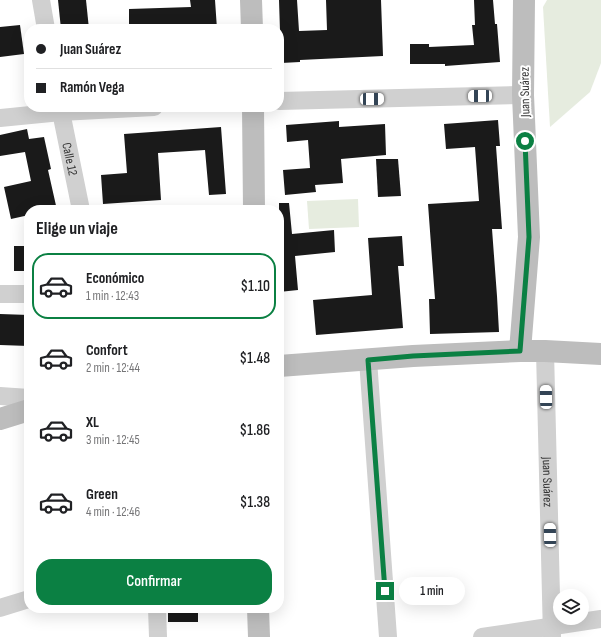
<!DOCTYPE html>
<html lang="es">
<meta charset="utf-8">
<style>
:root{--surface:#fff;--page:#f6f6f6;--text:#202124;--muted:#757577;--line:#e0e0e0;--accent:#0b8043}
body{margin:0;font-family:"Sofia Sans Condensed",sans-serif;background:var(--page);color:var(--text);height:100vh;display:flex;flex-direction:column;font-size:15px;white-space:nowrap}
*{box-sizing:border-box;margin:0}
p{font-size:13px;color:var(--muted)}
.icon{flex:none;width:22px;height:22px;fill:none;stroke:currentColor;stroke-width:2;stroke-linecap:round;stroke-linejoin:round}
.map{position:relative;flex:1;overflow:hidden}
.details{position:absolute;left:24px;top:205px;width:260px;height:408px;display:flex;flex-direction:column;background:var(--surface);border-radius:16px;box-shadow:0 4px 16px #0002}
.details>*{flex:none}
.guide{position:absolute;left:24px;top:24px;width:260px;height:88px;border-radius:16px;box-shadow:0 4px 16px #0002;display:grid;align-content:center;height:88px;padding:0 12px;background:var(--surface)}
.buttons{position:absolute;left:553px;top:589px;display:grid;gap:8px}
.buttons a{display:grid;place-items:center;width:36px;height:36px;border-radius:50%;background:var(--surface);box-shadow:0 4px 16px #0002;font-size:20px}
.end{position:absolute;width:18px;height:18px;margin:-9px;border:5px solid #0b8043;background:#fff;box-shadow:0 0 0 2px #fff}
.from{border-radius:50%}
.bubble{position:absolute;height:28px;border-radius:14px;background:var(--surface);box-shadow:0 4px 16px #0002;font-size:13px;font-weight:600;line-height:28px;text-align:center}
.car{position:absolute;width:12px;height:24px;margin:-12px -6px;border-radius:5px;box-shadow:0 0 3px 1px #0007;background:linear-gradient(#fff 24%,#345 0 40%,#fff 0 76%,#345 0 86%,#fff 0)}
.guide b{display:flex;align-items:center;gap:14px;height:38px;font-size:15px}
.guide b+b{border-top:1px solid var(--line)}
.guide i{width:10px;height:10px;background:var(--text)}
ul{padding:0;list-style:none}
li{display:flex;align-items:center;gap:12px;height:66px;margin:0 8px 6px;padding:0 4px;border:2px solid transparent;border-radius:16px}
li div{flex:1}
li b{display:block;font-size:15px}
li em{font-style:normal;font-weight:600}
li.current{border-color:var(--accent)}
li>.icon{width:36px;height:36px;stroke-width:1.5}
h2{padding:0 12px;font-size:18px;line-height:48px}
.cta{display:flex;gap:8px;margin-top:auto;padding:8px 12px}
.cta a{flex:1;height:46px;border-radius:16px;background:var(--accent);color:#fff;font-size:16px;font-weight:600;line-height:46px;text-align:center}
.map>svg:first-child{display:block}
.green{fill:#e6ecdf}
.building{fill:#1a1a1a}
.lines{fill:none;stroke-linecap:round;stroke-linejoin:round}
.street{stroke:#d0d0d0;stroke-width:18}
.secondary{stroke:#bdbdbd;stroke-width:22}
.route{stroke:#0b8043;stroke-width:5}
.labels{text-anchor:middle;stroke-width:4;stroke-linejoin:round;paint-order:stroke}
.street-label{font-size:13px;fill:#333;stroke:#fff}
</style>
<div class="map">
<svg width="601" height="637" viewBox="0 0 601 637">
<rect width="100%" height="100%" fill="#fff"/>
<g class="green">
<path d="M547 0H601V63L590 92 550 127 543 7Z"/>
<path d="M358 199 359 227 309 229 307 201Z"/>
</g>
<g class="building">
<path d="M58 0H86L89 29H61Z"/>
<path d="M190 0H215L217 29H129V9L191 7Z"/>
<path d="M279 0H297L299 31 327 30 326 0H381L383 56 300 60V62L281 63Z"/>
<path d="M474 0H493L495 24H497L500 62 445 66V64H410V44H429V47L474 45 472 25H475Z"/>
<path d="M20 25 24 54 0 57V27Z"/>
<path d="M498 120 500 146H496L502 229H492L497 296 499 332 430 334 429 299H435L428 204 479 201 475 147 446 149 444 124Z"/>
<path d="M339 121V127L385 124 386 155 341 159 343 183 315 185 316 192 285 195 283 170 310 168 308 140 287 142 286 125Z"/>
<path d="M221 127 226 194 209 195 205 150 158 153 161 200 103 204 101 175 127 173 124 134Z"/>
<path d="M27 129 29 139 44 137 51 169 48 170 57 210H29V215L11 219 4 187 31 181 25 152 0 156V135Z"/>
<path d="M376 159H398L401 196 378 197Z"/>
<path d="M279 203H289L292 234 334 230 335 252 295 256 298 290 279 292Z"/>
<path d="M402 236 404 266H398L403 328 316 335 313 300 372 295 368 238Z"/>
<rect x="14" y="246" width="15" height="25"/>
<path d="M0 314 29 315V346L0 345Z"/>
<rect x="168" y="608" width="30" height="14"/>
</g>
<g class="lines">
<g class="street">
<path d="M41 0 46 29"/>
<path d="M279 101 523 95"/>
<path id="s1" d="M60 107 81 210"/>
<path d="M0 118 61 112 154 107"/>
<path d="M0 294H29"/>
<path id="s2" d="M545 351 552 637"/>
<path d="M368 360 388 637"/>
<path d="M0 396 29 398"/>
<path d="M0 608 29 599"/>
<path d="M157 608 158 637"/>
<path d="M482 637 601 619"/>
</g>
<g class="secondary">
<path d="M251 0 252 29"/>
<path d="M253 107 254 210"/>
<path d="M520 351 529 237 523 95 524 0"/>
<path d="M279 366 413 356 520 351H545L601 354"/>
<path d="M0 419 29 410"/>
<path d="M258 608 259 637"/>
</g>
</g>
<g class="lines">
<path class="route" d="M385 591 368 360 413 356 520 351 529 237 525 141"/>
</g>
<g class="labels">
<g class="street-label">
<text transform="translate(524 92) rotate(-91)" y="5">Juan Suárez</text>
<text dy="5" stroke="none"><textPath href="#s1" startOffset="53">Calle 12</textPath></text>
<text dy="5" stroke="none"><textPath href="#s2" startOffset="131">Juan Suárez</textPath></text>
</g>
</g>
</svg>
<div class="buttons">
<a><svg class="icon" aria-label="layers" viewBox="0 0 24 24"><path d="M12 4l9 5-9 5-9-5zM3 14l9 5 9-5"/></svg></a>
</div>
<i class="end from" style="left:525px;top:141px"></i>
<i class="end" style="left:385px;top:591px"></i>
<div class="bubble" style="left:399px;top:577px;width:66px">1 min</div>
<i class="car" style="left:480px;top:96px;rotate:269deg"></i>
<i class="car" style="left:372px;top:99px;rotate:89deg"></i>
<i class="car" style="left:546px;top:397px;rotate:359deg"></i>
<i class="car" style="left:550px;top:535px;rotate:359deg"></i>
<div class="guide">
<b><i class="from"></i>Juan Suárez</b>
<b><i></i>Ramón Vega</b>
</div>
<section class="details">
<h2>Elige un viaje</h2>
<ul>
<li class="current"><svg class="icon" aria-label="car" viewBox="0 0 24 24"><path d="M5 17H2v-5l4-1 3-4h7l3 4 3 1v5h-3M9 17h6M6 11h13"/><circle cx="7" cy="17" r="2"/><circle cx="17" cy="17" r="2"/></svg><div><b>Económico</b><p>1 min · 12:43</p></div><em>$1.10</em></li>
<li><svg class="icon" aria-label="car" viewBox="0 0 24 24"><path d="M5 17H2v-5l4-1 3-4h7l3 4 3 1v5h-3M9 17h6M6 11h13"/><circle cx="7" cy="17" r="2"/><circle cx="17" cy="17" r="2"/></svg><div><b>Confort</b><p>2 min · 12:44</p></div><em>$1.48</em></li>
<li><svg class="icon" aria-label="car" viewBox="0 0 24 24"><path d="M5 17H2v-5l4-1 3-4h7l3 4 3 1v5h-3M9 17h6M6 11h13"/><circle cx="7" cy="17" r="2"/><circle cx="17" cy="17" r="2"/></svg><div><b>XL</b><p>3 min · 12:45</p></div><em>$1.86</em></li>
<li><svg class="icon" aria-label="car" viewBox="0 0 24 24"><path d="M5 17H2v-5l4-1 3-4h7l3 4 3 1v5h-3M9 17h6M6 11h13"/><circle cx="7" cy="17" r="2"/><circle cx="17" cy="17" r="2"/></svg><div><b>Green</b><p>4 min · 12:46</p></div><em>$1.38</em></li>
</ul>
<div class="cta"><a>Confirmar</a></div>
</section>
</div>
